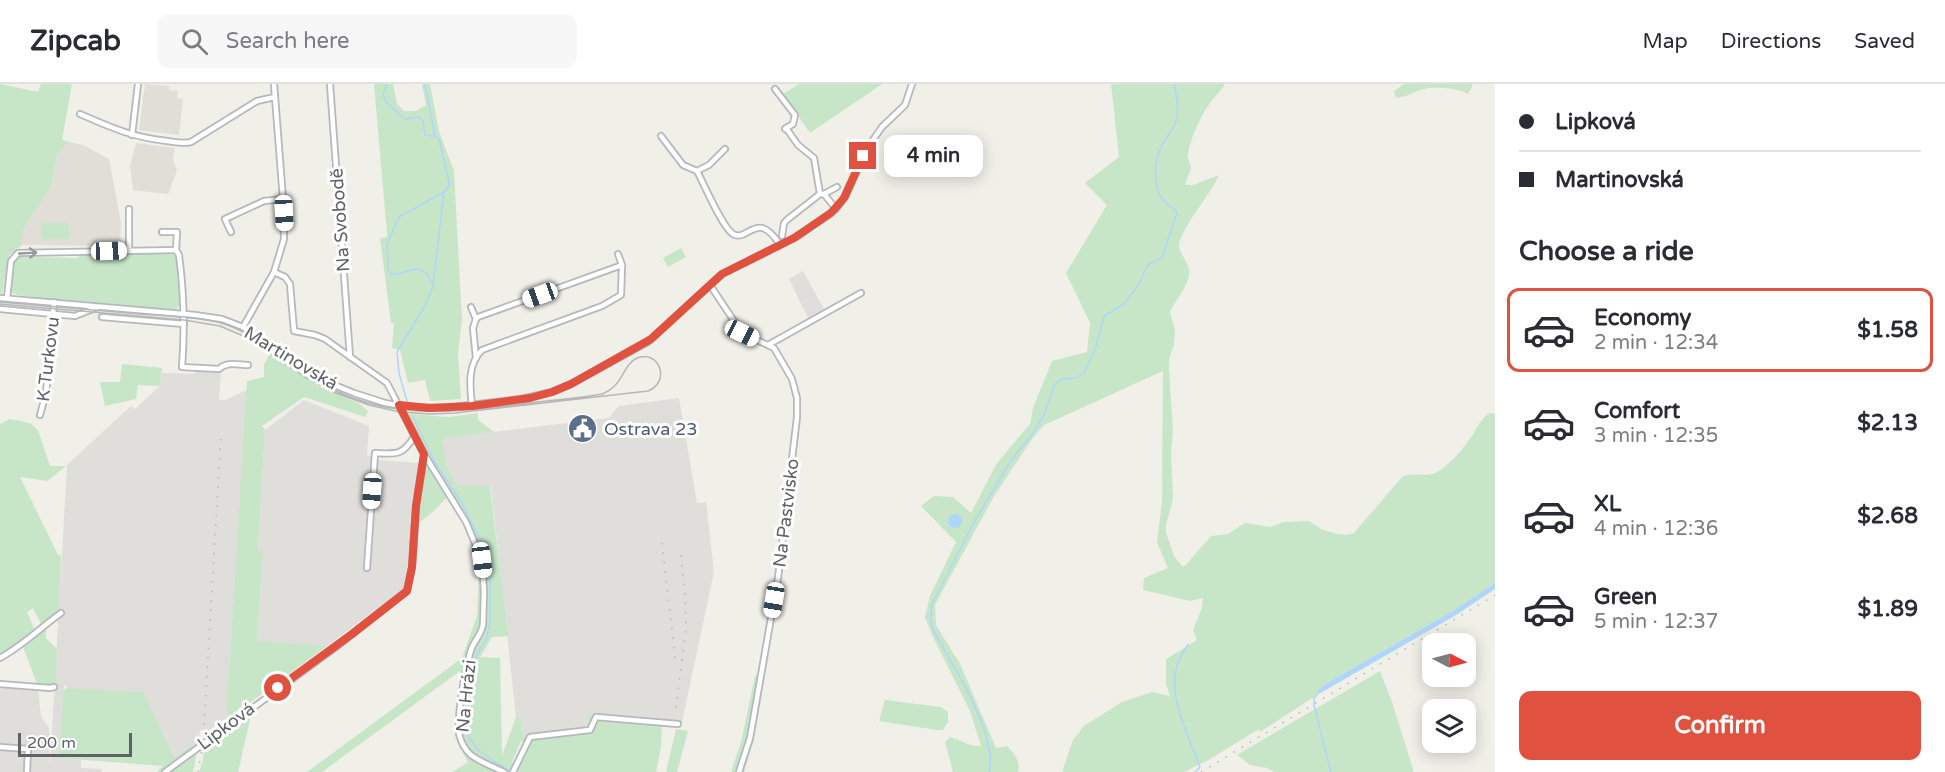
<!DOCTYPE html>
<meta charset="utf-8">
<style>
:root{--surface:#fff;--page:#f7f7f7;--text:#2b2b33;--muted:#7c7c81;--line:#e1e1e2;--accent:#e0523f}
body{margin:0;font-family:"Varela Round",sans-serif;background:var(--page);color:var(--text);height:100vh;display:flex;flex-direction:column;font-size:22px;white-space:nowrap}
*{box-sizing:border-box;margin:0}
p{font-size:20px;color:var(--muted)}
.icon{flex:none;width:33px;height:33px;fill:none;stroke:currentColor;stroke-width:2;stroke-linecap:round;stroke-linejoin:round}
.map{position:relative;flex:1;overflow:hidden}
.side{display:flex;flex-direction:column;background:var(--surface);width:450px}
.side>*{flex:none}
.hud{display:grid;align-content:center;height:132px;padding:0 24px;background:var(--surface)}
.needle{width:39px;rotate:96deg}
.controls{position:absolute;left:1422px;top:549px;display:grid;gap:12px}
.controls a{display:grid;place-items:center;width:54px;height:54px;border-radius:12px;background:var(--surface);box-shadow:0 3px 15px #0003;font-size:30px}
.scale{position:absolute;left:18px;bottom:15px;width:114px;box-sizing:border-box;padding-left:6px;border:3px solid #5f6367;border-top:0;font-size:16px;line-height:21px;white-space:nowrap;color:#5f6367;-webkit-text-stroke:4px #fff;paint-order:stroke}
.end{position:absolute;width:27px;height:27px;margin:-14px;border:8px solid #e0523f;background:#fff;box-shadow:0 0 0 3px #fff}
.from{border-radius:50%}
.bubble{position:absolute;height:42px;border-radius:12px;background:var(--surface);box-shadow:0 3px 15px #0003;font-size:20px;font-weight:700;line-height:42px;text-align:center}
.car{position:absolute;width:18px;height:36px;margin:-18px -9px;border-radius:8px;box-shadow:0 0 4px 2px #0007;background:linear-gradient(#fff 24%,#345 0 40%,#fff 0 76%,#345 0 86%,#fff 0)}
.hud b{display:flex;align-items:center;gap:21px;height:57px;font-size:22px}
.hud b+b{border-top:2px solid var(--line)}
.hud i{width:15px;height:15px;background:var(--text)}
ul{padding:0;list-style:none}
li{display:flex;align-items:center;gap:18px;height:84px;margin:0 12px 9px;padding:0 12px;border:3px solid transparent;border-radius:12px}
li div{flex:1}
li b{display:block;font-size:22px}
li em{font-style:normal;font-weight:700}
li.selected{border-color:var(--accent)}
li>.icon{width:54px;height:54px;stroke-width:1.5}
h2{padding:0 24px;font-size:27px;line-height:72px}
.primary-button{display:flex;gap:12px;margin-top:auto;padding:12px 24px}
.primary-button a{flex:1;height:69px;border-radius:12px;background:var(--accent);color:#fff;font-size:24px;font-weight:700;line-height:69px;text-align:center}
header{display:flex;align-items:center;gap:36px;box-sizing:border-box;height:84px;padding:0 30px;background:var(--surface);border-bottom:2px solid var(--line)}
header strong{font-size:28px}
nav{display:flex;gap:33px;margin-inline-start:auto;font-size:21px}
.search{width:420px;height:54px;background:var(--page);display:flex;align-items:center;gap:15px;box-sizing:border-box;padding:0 21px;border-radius:12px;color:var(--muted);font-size:22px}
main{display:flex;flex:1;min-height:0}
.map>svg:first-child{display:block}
.industrial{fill:#dfdeda}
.education{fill:#e0ded7}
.green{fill:#c7e6c8;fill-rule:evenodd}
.water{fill:#afd6fa}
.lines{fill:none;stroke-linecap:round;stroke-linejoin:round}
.stream{stroke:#afd6fa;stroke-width:1.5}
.minor-casing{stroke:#b5b8bc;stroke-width:8}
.minor{stroke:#fff;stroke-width:4.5}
.tram{stroke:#b6b7b7;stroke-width:1.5}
.rail{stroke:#b6b7b7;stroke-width:1.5;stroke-dasharray:1.5 8;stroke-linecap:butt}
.oneway{stroke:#979a9c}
.route{stroke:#e0523f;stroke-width:8}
.labels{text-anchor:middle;stroke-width:6;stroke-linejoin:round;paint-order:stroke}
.street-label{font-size:18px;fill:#5f6367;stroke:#fff}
.service-label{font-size:18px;fill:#4e5e75;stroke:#fff;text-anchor:start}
</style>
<header>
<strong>Zipcab</strong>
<div class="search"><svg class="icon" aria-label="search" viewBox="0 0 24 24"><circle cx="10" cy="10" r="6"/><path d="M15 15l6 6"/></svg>Search here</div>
<nav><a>Map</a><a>Directions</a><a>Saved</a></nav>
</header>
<main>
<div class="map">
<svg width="1495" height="688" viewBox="0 0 1495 688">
<rect width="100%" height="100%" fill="#f0efe8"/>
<g class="industrial">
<path d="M803 187 825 227 809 236 789 195Z"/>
<path d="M196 286 221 288 219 316H225L247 306 226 636 212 647 200 646 199 657 174 675 64 601 59 674 81 676V684L102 685V688H0V602L38 605 41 632 49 644 50 682 67 381 131 322 135 325 160 302 162 289 195 290Z"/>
<path d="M679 314 697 419 706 418 714 488 682 638 587 631 588 646 523 653 521 634 516 633 491 402H458L446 382 443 354 609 334 618 322Z"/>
<path d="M304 316 369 342 367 371 378 376 419 379 414 410 407 502 327 562 257 558 263 467H258L265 346Z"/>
</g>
<g class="education">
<path d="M145 0 170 2 169 6 178 7 177 14 183 15 179 51 139 46Z"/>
<path d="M69 58 83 61 109 75 121 139 120 156 106 162 22 161V150L27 139 51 103 57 71Z"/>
<path d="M136 59 175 64 173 76 177 87 168 110 133 106 130 82Z"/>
</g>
<g class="green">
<path d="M0 0 38 8 41 0H72L62 56 69 58 57 71 51 103 27 139 22 150V161L9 171 2 210 0 209Z"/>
<path d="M374 0H393L397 20 404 27H416L426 21 422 0H430L439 47 454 87 462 236 458 269 461 315 430 317 425 296 408 299 400 266 392 264 394 239H391L380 154 387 153V150Z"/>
<path d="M799 0H882L810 49 783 10Z"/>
<path d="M1111 0H1225C1220 8 1213 14 1208 22 1200 33 1187 62 1188 75 1188 75 1191 83 1191 84L1185 101H1193L1219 91C1208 114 1190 132 1180 156 1175 169 1191 177 1189 190 1188 203 1175 216 1170 228L1175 247 1174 261 1169 275V286L1173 346 1171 368 1173 415 1166 441V448L1174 472 1182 482H1185L1211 452 1228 450 1245 439 1270 443 1284 438 1309 437 1321 445 1337 450 1347 451 1354 449 1402 393C1413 387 1427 395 1439 387 1452 378 1463 365 1472 352 1477 344 1481 334 1490 329L1495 330V499L1456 525 1327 599 1319 605 1317 611 1260 648 1259 645 1210 675 1184 688H1062L1073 656 1084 642 1122 618 1152 608 1170 612 1166 600V575L1197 556 1193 546 1202 524 1203 514 1190 517 1143 506 1144 494 1168 484 1157 458 1162 418 1163 287 1044 341 1032 355 994 412 935 521 936 541 960 580 996 664 1007 662C1014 669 1021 678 1018 688H953L945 658 950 653C962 656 968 663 981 662L970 627 932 551 925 533 930 512 956 458 921 422 934 412 953 413 971 429 997 379 1030 340 1033 324 1052 277 1087 268 1090 239 1066 189 1107 121 1085 99 1119 73Z"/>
<path d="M1404 0H1473L1468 10C1459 4 1440 3 1429 4 1418 5 1408 13 1396 14L1394 7Z"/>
<rect x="41" y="139" width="28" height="16"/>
<path d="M681 164 686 173 668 183 663 174Z"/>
<path d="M169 168C172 170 176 171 177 175 179 180 181 211 181 219L176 226 62 217 18 211 10 208C9 192 9 170 29 170L30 173 78 174 80 171Z"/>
<path d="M270 270 320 302 360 320 368 327 365 333 304 313 262 342 265 346 258 466 263 467 257 557 327 562 226 636 247 297 264 293V280Z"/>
<path d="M122 280 162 284 160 302 138 301 136 315 105 322 100 298H120Z"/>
<path d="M478 329V336L494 348 443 354 446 382 458 402H490L508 552 492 553 480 573 500 574 502 672 516 633 521 634 523 653 588 646 587 631 662 636 661 662 656 688H452L468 678 457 658 456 643 460 587 322 688H307L462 574 477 532 479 487 475 458 448 412 433 428 417 440 419 391 425 371 408 335 409 330 449 333ZM522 655 524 673 519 683 512 678Z"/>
<path d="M10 335 30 339 38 346 50 382H66L47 397 20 393 58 471 61 472 59 527 41 540 33 524 27 528 34 544 10 566 0 571V340Z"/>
<path d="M46 544V554L57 565 56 596 53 601 47 602 37 600 23 563Z"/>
<path d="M766 585 754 656 744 688H731L741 658 755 592Z"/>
<path d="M1380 587 1392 618 1414 688H1275L1267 684 1250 681 1237 671Z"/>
<path d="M66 604 143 608 174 674 199 657 193 688H156L163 682 59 674 63 607Z"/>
<path d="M885 616 941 623 948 628V638L943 646H937L879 637Z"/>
<path d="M252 627 238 688H199L203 676 204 663Z"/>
<path d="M676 645 688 647 677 688H666Z"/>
</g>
<g class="water">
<circle cx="955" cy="437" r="7"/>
<path d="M1495 499V505L1456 531 1317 611 1319 605 1327 599 1456 525Z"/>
</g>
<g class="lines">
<g class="stream">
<path d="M387 0 383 10 386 18 405 35 418 33 423 37 425 51 435 52 439 55 449 98 448 103 444 108 399 133 387 160 388 185 390 190C399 192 410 185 420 185L427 190 433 202 425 222 397 268 399 289 407 317"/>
<path d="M425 0 435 52"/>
<path d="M433 200 444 109"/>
<path d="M413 333 434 377 461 418 486 467 490 497V539L486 556 477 570 474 580 468 630 469 654 479 667 509 687"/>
<path d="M1188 560C1184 567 1179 574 1177 582 1168 615 1189 653 1200 683L1195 688"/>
<path d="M1317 611 1314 614V621L1331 688"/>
<path d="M989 688C998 660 963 597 948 572 943 563 936 553 932 543 930 536 931 527 932 520L973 440 1010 378 1033 349 1043 333 1055 300 1062 295 1076 294 1085 287 1096 262 1104 232 1124 220 1139 200 1148 181 1161 174 1163 171 1177 128C1170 122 1161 116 1158 107 1154 96 1155 77 1160 66 1164 54 1175 46 1177 33 1179 22 1176 10 1174 0"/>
</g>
<defs>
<g id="minor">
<path d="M330 0 350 273"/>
<path d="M775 5 795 31 793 40 785 45"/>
<path d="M80 30C112 44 132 53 167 57 175 58 183 60 191 58L257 17 275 13"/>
<path d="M786 44 798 61 814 74 820 110"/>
<path d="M132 51 138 0"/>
<path d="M661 52 683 81 697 87C704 100 722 143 733 150 748 159 757 124 780 161"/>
<path d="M697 87 709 81 725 65"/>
<path d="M824 110 836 125"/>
<path d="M129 125V167"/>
<path d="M162 148H177L176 166 179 171C184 209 185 245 182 283L219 285C227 277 238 281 248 281"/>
<path d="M231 148 225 135 264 117 283 115"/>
<path d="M782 152 784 139 788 135 820 110H824L837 103"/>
<path d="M274 188 285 193 290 200 294 247 315 251 325 255 387 299 424 370 466 438 482 476 484 508 483 541C481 551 474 557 471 566 465 585 457 631 459 650 461 658 465 666 471 671 480 678 494 683 504 688"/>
<path d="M710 201 742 249 774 264 792 295 797 314V333L778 494 750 654 739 688"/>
<path d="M0 214 195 231 222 235 243 243 327 298 354 309 385 319 409 323 444 324 521 315 552 308 571 300 648 258 722 190 798 152 836 125 845 113 868 63 882 43 905 21 912 0"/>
<path d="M7 214 11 177 18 169 176 166"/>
<path d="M471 223 476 235"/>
<path d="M0 225 75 232 98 223"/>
<path d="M102 233 184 240"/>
<path d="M243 243 274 188 284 155 283 115 274 0"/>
<path d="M768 261 861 209"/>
<path d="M476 274 473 244 476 235 478 233 622 181"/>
<path d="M472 322C470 302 467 281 482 266L602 222 621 211 622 181 618 170"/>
<path d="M40 331 46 309 54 218"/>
<path d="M367 484 375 369C396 370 402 372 414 353"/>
<path d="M0 574C22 562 40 544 61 529"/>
<path d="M0 600 50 604 54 603"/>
<path d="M0 663 28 665 27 688"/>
<path d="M165 688 336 563 407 507 412 483 416 422 424 370"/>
<path d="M513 688 530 653 590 646 596 633 678 640"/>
</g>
</defs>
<use href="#minor" class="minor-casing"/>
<use href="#minor" class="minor"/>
<path class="tram" d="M0 218C47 222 93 226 140 230 167 232 195 232 221 239 261 251 293 285 330 304 393 336 453 328 521 320 548 316 575 315 602 310 624 302 622 281 637 274 658 265 672 297 648 307L455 329 429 330 400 328 369 321 336 309 305 293 248 254 220 242 184 236 0 220"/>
<g class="rail">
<path d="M662 459 676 581"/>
<path d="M676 624 686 545 685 510 681 470"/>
<path d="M198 688 203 659 221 351"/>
<path d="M1201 688 1495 511"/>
</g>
</g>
<defs><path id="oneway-shaft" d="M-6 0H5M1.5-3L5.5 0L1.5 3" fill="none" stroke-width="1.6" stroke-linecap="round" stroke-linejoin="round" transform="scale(1.5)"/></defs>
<use class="oneway" href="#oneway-shaft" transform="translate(28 169) rotate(-3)"/>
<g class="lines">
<path class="route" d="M278 604 352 550 407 507 412 483 416 422 424 370 399 321 429 324 472 322 530 314 552 308 571 300 651 255 722 190 794 154 831 129 844 114 863 72"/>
</g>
<defs>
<symbol id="civic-disc" viewBox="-11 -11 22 22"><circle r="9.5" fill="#5c6f8a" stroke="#fff"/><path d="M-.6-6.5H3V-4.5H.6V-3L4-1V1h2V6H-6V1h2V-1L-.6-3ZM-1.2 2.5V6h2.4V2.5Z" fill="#fff"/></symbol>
</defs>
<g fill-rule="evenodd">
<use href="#civic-disc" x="566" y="328" width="33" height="33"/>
</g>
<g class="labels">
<g class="street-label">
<text transform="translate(340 136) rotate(-94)" y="6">Na Svobodě</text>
<text transform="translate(291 274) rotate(31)" y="6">Martinovská</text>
<text transform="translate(48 275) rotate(-83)" y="6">K Turkovu</text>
<text transform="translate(786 429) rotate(-83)" y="6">Na Pastvisko</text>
<text transform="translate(466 612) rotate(-84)" y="6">Na Hrázi</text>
<text transform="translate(226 642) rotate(-37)" y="6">Lipková</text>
</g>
<g class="service-label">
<text x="604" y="351">Ostrava 23</text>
</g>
</g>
</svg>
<div class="controls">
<a><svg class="needle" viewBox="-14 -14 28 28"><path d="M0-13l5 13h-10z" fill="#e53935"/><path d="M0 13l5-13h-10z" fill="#7c7c81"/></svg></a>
<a><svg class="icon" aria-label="layers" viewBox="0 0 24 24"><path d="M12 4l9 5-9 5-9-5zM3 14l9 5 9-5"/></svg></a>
</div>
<div class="scale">200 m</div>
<i class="end from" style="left:278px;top:604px"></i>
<i class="end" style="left:863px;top:72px"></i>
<div class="bubble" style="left:884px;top:51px;width:99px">4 min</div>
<i class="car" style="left:284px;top:129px;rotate:177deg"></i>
<i class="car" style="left:109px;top:167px;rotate:88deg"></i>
<i class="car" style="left:540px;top:211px;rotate:250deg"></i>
<i class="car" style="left:742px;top:249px;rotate:116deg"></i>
<i class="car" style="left:372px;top:407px;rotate:184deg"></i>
<i class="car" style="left:482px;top:476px;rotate:173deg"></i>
<i class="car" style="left:774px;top:516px;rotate:189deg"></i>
</div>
<section class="side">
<div class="hud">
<b><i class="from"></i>Lipková</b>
<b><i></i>Martinovská</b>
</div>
<h2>Choose a ride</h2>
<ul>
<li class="selected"><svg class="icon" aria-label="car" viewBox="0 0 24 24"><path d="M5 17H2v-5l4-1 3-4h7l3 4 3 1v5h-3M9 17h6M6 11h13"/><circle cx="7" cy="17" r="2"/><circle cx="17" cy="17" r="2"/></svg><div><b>Economy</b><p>2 min · 12:34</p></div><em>$1.58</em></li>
<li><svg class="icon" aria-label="car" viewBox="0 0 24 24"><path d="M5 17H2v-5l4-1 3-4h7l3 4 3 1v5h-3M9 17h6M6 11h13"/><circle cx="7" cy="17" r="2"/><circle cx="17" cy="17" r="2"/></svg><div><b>Comfort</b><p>3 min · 12:35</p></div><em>$2.13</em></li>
<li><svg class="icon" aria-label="car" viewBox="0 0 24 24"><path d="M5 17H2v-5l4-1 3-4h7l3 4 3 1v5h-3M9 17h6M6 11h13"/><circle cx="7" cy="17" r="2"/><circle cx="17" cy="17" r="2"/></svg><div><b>XL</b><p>4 min · 12:36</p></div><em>$2.68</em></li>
<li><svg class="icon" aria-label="car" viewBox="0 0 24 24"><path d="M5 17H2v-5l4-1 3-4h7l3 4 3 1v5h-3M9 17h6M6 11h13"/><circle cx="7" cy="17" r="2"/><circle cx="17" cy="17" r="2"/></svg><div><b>Green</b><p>5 min · 12:37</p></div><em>$1.89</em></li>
</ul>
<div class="primary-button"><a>Confirm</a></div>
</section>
</main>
